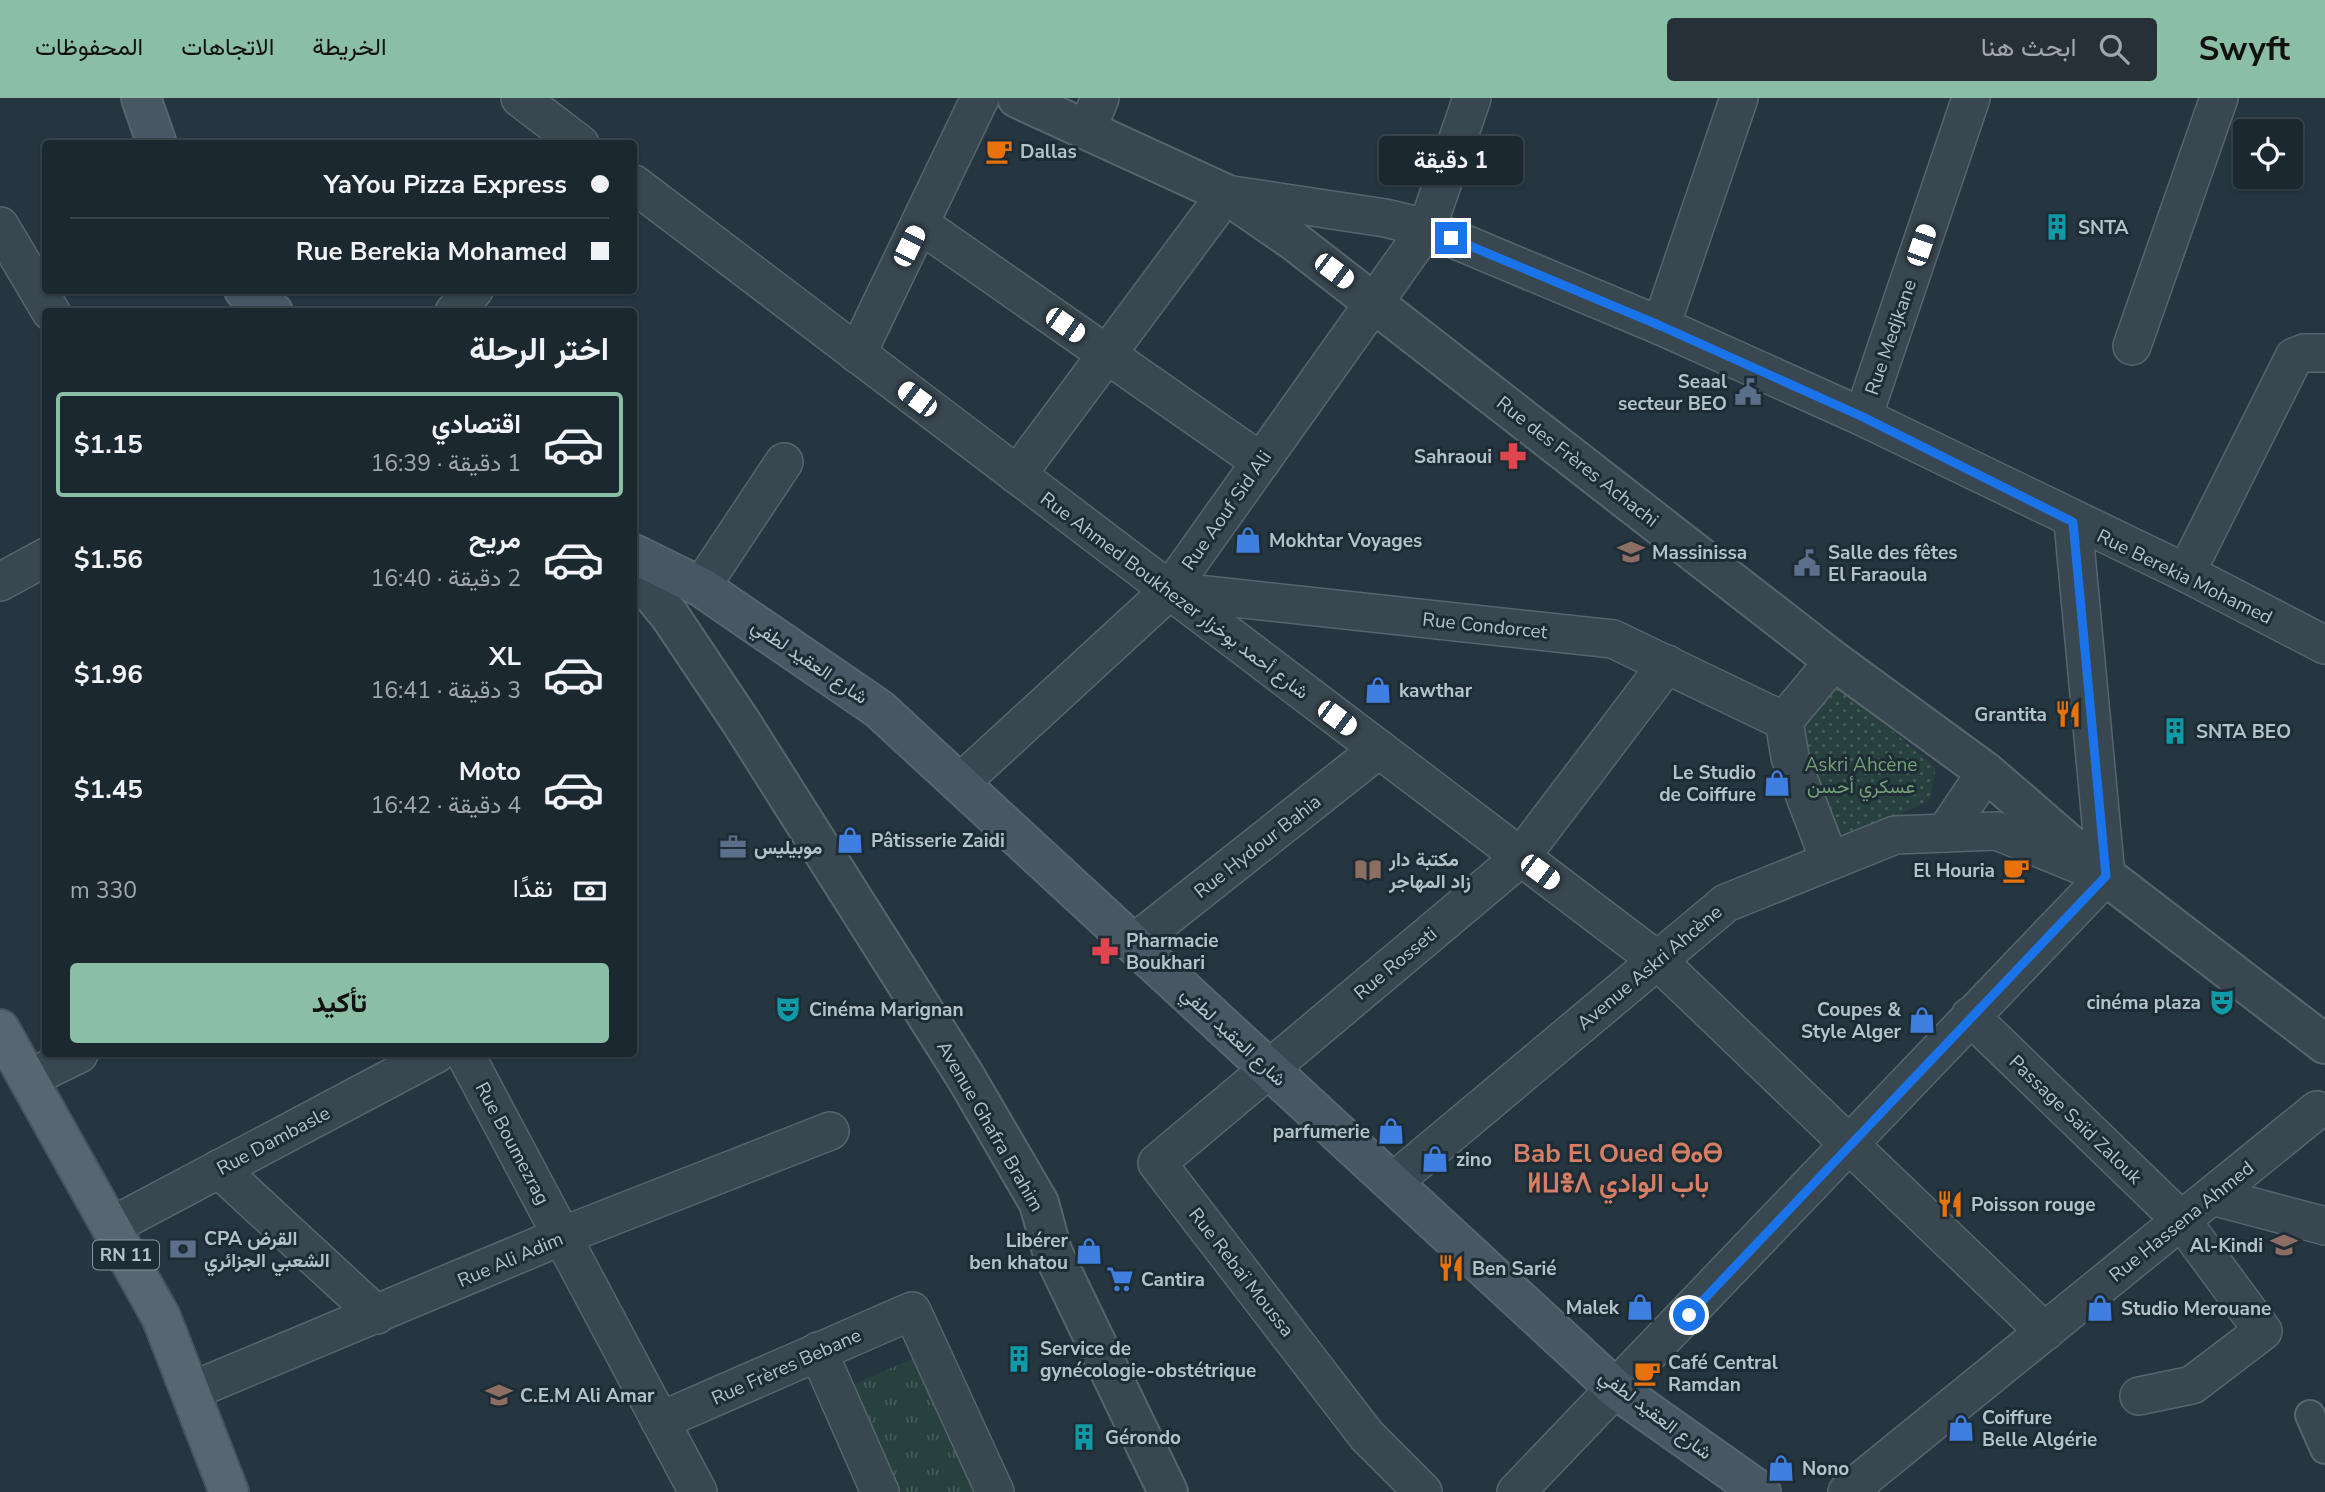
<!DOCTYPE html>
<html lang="ar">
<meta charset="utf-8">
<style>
:root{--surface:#1c2830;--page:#253038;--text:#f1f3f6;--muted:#a0a6ab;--line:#3a444c;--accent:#8abfa5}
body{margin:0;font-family:"Nunito Sans",Vazirmatn,"Noto Sans Tifinagh",sans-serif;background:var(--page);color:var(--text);direction:rtl;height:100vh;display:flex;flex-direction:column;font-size:26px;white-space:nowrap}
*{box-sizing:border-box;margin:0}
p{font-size:23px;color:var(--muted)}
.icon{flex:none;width:38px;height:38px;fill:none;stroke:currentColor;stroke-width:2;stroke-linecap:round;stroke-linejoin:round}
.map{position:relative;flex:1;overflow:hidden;direction:ltr}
.side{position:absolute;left:42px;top:210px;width:595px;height:749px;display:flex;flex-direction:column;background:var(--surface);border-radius:7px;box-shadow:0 2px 5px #0004,0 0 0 2px var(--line);direction:rtl}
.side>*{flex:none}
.guide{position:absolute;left:42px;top:42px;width:595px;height:154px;border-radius:7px;box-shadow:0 2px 5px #0004,0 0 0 2px var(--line);direction:rtl;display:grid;align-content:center;height:154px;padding:0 28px;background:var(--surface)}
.tools{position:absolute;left:2233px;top:21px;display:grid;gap:14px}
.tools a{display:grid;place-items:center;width:70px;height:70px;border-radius:7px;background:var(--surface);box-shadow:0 2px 5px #0004,0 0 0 2px var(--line);font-size:35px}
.end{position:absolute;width:32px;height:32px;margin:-16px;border:9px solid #1a73e8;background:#fff;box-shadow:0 0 0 4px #fff}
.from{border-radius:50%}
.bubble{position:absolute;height:49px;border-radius:7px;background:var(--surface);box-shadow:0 2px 5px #0004,0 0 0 2px var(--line);font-size:23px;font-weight:700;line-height:49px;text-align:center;direction:rtl}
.car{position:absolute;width:21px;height:42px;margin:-21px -10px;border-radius:9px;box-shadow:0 0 5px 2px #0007;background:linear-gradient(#fff 24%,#345 0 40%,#fff 0 76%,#345 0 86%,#fff 0)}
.guide b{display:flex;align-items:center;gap:24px;height:66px;font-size:26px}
.guide b+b{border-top:2px solid var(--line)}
.guide i{width:18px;height:18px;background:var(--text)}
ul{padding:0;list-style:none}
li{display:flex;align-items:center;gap:21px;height:105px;margin:0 14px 10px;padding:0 14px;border:4px solid transparent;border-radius:7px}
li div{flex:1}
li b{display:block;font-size:26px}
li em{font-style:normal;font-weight:700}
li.on{border-color:var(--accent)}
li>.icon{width:63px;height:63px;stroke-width:1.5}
h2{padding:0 28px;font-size:32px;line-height:84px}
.pay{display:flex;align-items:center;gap:18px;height:77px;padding:0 28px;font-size:26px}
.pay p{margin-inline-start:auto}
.action{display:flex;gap:14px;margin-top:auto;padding:14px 28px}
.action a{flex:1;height:80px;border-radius:7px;background:var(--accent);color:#111;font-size:28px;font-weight:700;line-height:80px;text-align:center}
header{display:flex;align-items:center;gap:42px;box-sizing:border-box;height:98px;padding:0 35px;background:var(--accent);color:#111}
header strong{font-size:33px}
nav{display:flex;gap:38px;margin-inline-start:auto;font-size:24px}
.search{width:490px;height:63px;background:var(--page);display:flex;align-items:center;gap:18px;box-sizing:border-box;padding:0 24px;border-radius:7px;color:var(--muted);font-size:26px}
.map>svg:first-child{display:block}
.grass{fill:url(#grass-tufts)}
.garden{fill:url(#garden-dots)}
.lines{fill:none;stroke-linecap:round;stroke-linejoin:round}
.pedestrian-casing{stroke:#57656d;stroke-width:32}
.minor-casing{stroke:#57656d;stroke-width:40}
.tertiary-casing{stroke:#57656d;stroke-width:42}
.secondary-casing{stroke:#57656d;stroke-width:42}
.primary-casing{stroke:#45535c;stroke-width:42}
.pedestrian{stroke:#394750;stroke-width:28}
.minor{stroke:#394750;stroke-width:37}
.tertiary{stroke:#394750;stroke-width:38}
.secondary{stroke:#475763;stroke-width:38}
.primary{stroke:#576670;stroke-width:38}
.route{stroke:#1a73e8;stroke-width:9}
.labels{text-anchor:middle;stroke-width:6;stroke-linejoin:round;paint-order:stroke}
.shield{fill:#1e2c35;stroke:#88959d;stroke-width:2}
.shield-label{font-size:18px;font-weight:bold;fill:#b5c2ca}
.poi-label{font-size:19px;font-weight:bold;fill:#b5c2ca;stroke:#1e2c35;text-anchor:start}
.street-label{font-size:19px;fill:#b5c2ca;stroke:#1e2c35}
.park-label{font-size:19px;fill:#73a074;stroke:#1e2c35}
.district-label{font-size:26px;font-weight:bold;fill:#d77e64;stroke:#1e2c35}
</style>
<header>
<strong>Swyft</strong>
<div class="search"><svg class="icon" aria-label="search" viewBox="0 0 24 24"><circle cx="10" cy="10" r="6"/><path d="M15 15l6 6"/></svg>ابحث هنا</div>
<nav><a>الخريطة</a><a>الاتجاهات</a><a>المحفوظات</a></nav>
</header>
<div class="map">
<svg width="2325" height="1394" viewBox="0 0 2325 1394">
<defs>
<pattern id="grass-tufts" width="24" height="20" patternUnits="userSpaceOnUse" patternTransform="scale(1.75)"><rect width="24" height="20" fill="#27413e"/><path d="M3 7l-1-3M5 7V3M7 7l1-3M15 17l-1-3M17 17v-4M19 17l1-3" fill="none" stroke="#445b59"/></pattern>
<pattern id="garden-dots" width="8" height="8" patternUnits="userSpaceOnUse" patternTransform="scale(1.75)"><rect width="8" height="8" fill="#27413e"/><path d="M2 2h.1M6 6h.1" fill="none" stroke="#445b59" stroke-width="1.8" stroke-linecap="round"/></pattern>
</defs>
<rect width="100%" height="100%" fill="#253640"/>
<path class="grass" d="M922 1256 985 1394H891L844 1291Z"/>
<path class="garden" d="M1840 588 1936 670 1930 702 1852 739 1823 726 1798 627Z"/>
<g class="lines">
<defs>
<path id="pedestrian" d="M2310 1317 2325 1351"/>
<g id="minor">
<path d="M520 0 580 46"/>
<path d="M1087 32 1100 0"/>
<path d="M634 86 1657 862 2045 1234"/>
<path d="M920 126 1261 364"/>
<path d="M0 128 51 214"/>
<path d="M454 214 474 192"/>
<path d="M1661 228 1739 0"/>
<path d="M2132 248 2219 0"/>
<path d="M857 256 980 0"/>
<path d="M1863 319 1971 0"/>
<path d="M1017 377 1226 96 1385 120 1427 130 1661 228 1863 319 2186 475 2325 547"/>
<path d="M2073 424 2106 778"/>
<path d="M2186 475 2294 259 2304 255H2325"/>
<path d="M0 484 46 459"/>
<path d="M701 489 784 364"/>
<path d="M1170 493 1613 541 1784 623"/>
<path d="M960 685 1169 493 1427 130 1472 0"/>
<path d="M1945 735 1986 674"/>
<path d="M1829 761 1790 659 1784 623 1834 563"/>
<path d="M1134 845 1379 651"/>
<path d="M1970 918 2182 1123 2263 1233 2192 1287 2139 1298"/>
<path d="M465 956 698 1394"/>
<path d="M28 981 79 956"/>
<path d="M219 1071 377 1217"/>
<path d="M1393 1084 1726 805 1895 737 1997 733 2095 773"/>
<path d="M2212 1098 2325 1128"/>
<path d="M110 1129 436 956"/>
<path d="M818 1253 880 1394"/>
<path d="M191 1293 562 1138 830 1033"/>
<path d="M660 1323 912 1213 995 1394"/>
<path d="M1423 1394 1367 1338 1157 1065 1520 760 1667 566"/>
<path d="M1516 1394 2106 778"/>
<path d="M1847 1394 2317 1012"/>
</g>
<g id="tertiary">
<path d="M1017 0 1226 96 1294 143 1834 563 1986 674 2106 778 2325 946"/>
<path d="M634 474 670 518 741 624 965 978 1039 1105 1052 1153 1168 1394"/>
</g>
<g id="secondary">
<path d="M141 0 157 46"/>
<path d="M244 192 273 214"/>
<path d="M634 456 701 489 879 611 1617 1292 1761 1394"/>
</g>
<path id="primary" d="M0 931 161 1219 229 1394"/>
</defs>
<use href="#pedestrian" class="pedestrian-casing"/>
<use href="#minor" class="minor-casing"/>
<use href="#tertiary" class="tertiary-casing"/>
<use href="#secondary" class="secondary-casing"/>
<use href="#primary" class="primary-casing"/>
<use href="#pedestrian" class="pedestrian"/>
<use href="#minor" class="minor"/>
<use href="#tertiary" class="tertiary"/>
<use href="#secondary" class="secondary"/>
<use href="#primary" class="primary"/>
</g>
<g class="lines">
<path class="route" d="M1451 140 1661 228 1863 319 2073 424 2106 778 1689 1217"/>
</g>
<defs>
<symbol id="cafe-bare" viewBox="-9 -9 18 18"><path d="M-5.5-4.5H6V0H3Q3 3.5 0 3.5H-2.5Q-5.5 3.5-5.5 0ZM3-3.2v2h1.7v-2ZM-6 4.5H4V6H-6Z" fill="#e8710a" stroke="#1e2c35" stroke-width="2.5" paint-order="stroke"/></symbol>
<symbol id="building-bare" viewBox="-9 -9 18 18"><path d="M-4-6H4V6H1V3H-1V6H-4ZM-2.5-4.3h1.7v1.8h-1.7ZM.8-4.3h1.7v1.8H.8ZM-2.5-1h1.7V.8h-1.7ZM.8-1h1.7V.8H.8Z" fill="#0f9aa8" stroke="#1e2c35" stroke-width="2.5" paint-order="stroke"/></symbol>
<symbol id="civic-bare" viewBox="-9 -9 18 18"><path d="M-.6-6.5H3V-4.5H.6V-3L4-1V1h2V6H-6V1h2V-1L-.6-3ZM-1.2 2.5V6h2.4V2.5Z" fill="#5c6f8a" stroke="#1e2c35" stroke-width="2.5" paint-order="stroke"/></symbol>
<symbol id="pharmacy-bare" viewBox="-9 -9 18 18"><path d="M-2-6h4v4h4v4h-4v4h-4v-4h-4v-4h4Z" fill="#e0444e" stroke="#1e2c35" stroke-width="2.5" paint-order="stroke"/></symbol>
<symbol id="shop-bare" viewBox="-9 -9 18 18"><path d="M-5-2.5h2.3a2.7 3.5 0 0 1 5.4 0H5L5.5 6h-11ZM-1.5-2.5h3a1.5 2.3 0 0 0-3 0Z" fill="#3f7fe0" stroke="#1e2c35" stroke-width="2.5" paint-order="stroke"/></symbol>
<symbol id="school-bare" viewBox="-9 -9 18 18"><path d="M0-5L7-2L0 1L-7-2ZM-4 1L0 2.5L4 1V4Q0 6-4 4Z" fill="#8d6e63" stroke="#1e2c35" stroke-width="2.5" paint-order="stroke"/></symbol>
<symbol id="restaurant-bare" viewBox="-9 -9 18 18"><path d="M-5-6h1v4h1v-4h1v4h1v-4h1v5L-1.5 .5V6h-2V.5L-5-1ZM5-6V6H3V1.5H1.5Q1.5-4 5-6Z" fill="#e8710a" stroke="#1e2c35" stroke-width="2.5" paint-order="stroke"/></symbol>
<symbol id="office-bare" viewBox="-9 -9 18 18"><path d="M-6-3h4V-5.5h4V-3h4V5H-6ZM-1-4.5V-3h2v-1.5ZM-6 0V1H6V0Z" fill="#5c6f8a" stroke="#1e2c35" stroke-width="2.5" paint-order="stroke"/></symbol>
<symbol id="library-bare" viewBox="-9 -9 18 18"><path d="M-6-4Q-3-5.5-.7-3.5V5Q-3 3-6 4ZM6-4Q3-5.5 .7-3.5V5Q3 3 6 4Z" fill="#8d6e63" stroke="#1e2c35" stroke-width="2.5" paint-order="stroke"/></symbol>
<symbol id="theatre-bare" viewBox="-9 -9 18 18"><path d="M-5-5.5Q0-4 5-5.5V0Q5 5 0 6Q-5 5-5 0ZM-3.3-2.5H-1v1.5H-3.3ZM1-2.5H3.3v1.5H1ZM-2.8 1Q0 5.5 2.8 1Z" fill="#0f9aa8" stroke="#1e2c35" stroke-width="2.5" paint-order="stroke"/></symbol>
<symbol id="bank-bare" viewBox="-9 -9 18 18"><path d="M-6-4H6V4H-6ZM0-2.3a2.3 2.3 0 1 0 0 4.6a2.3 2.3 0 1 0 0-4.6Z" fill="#5c6f8a" stroke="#1e2c35" stroke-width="2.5" paint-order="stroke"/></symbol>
<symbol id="supermarket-bare" viewBox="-9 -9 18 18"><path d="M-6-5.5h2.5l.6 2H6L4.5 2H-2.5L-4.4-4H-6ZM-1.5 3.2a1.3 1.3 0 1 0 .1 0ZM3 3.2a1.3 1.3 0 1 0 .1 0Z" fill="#3f7fe0" stroke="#1e2c35" stroke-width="2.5" paint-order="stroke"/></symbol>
</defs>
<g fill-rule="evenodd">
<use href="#cafe-bare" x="980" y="34" width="38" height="38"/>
<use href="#building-bare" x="2038" y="110" width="38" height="38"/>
<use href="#civic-bare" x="1729" y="275" width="38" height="38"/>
<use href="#pharmacy-bare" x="1494" y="339" width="38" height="38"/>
<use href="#shop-bare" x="1229" y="423" width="38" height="38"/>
<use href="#school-bare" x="1612" y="435" width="38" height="38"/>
<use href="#civic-bare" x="1788" y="446" width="38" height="38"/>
<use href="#shop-bare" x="1359" y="573" width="38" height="38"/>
<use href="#restaurant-bare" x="2049" y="597" width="38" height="38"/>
<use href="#building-bare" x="2156" y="614" width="38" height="38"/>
<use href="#shop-bare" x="1758" y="666" width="38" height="38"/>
<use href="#shop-bare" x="831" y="723" width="38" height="38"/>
<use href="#office-bare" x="714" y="730" width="38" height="38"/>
<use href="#library-bare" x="1349" y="753" width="38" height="38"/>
<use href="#cafe-bare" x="1997" y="753" width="38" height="38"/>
<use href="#pharmacy-bare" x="1086" y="834" width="38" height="38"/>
<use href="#theatre-bare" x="2203" y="885" width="38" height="38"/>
<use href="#theatre-bare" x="769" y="892" width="38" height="38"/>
<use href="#shop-bare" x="1903" y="903" width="38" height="38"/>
<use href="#shop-bare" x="1372" y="1014" width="38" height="38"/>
<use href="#shop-bare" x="1416" y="1042" width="38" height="38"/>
<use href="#restaurant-bare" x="1931" y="1087" width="38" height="38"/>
<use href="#school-bare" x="2265" y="1128" width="38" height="38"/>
<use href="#bank-bare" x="164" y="1132" width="38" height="38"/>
<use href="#shop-bare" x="1070" y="1134" width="38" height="38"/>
<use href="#restaurant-bare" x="1432" y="1151" width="38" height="38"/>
<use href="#supermarket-bare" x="1101" y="1162" width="38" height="38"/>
<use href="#shop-bare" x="1621" y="1190" width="38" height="38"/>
<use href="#shop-bare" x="2081" y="1191" width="38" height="38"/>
<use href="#building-bare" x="1000" y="1242" width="38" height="38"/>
<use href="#cafe-bare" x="1628" y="1256" width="38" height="38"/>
<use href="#school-bare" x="480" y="1278" width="38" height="38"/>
<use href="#shop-bare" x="1942" y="1311" width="38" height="38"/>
<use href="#building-bare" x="1065" y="1320" width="38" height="38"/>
<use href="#shop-bare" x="1762" y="1351" width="38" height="38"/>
</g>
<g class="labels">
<rect class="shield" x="93" y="1142.5" width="66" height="29" rx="5"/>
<g class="shield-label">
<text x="126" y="1163">RN 11</text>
</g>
<g class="poi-label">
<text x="1020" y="60">Dallas</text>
<text x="2078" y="136">SNTA</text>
<text x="1727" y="290" text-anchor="end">Seaal<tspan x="1727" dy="22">secteur BEO</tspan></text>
<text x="1492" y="365" text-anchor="end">Sahraoui</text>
<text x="1269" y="449">Mokhtar Voyages</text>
<text x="1652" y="461">Massinissa</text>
<text x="1828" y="461">Salle des fêtes<tspan x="1828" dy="22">El Faraoula</tspan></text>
<text x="1399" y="599">kawthar</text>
<text x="2047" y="623" text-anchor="end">Grantita</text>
<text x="2196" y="640">SNTA BEO</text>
<text x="1756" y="681" text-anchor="end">Le Studio<tspan x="1756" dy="22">de Coiffure</tspan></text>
<text x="871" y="749">Pâtisserie Zaidi</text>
<text x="754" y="756">موبيليس</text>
<text x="1389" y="768">مكتبة دار<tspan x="1389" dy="22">زاد المهاجر</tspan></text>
<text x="1995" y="779" text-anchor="end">El Houria</text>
<text x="1126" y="849">Pharmacie<tspan x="1126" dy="22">Boukhari</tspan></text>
<text x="2201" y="911" text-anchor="end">cinéma plaza</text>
<text x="809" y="918">Cinéma Marignan</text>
<text x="1901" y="918" text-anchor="end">Coupes &amp;<tspan x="1901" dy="22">Style Alger</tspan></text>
<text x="1370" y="1040" text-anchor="end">parfumerie</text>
<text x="1456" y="1068">zino</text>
<text x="1971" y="1113">Poisson rouge</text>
<text x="204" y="1147">CPA القرض<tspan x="204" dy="22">الشعبي الجزائري</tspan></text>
<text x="1068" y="1149" text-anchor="end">Libérer<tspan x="1068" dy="22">ben khatou</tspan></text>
<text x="2263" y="1154" text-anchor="end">Al-Kindi</text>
<text x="1472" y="1177">Ben Sarié</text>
<text x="1141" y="1188">Cantira</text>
<text x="1619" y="1216" text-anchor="end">Malek</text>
<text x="2121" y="1217">Studio Merouane</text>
<text x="1040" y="1257">Service de<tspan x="1040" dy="22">gynécologie-obstétrique</tspan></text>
<text x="1668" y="1271">Café Central<tspan x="1668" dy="22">Ramdan</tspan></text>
<text x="520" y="1304">C.E.M Ali Amar</text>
<text x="1982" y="1326">Coiffure<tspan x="1982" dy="22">Belle Algérie</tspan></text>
<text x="1105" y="1346">Gérondo</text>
<text x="1802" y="1377">Nono</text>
</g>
<g class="street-label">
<text transform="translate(1890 239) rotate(-71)" y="7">Rue Medjkane</text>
<text transform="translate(1578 363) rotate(38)" y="7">Rue des Frères Achachi</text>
<text transform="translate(1226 412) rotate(-55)" y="7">Rue Aouf Sid Ali</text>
<text transform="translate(2185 478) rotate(26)" y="7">Rue Berekia Mohamed</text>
<text transform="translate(1175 497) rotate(37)" y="7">Rue Ahmed Boukhezer شارع أحمد بوخزار</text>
<text transform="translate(1485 527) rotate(6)" y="7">Rue Condorcet</text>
<text transform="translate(810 563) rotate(34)" y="7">شارع العقيد لطفي</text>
<text transform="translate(1257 748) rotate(-38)" y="7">Rue Hydour Bahia</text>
<text transform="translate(1395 865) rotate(-40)" y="7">Rue Rosseti</text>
<text transform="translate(1649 869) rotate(-40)" y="7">Avenue Askri Ahcène</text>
<text transform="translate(1234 938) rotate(43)" y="7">شارع العقيد لطفي</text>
<text transform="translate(2076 1021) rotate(44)" y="7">Passage Saïd Zalouk</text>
<text transform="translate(991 1028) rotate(60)" y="7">Avenue Ghafra Brahim</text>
<text transform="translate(273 1042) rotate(-28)" y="7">Rue Dambasle</text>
<text transform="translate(513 1045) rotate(62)" y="7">Rue Boumezrag</text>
<text transform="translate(2181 1123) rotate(-39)" y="7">Rue Hassena Ahmed</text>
<text transform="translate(510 1161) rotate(-23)" y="7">Rue Ali Adim</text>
<text transform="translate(1242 1174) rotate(52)" y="7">Rue Rebaï Moussa</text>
<text transform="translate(786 1268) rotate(-24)" y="7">Rue Frères Bebane</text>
<text transform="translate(1656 1316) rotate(37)" y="7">شارع العقيد لطفي</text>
</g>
<g class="park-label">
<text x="1861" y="673">Askri Ahcène<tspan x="1861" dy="22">عسكري أحسن</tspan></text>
</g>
<g class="district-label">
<text x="1618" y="1064">Bab El Oued ⴱⴰⴱ<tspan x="1618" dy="30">ⵍⵡⴻⴷ باب الوادي</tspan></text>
</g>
</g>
</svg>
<div class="tools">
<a><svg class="icon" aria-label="locate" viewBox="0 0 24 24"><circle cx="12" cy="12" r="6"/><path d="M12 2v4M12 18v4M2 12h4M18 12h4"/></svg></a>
</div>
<i class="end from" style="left:1689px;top:1217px"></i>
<i class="end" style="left:1451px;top:140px"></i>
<div class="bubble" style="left:1379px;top:38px;width:144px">1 دقيقة</div>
<i class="car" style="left:1921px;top:147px;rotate:19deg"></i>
<i class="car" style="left:909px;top:148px;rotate:26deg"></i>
<i class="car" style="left:1334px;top:173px;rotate:127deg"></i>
<i class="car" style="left:1065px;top:227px;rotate:125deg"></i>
<i class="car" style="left:917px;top:301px;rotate:307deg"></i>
<i class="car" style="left:1337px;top:620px;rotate:127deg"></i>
<i class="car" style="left:1540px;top:774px;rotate:127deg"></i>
<div class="guide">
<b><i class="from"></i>YaYou Pizza Express</b>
<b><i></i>Rue Berekia Mohamed</b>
</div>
<section class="side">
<h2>اختر الرحلة</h2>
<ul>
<li class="on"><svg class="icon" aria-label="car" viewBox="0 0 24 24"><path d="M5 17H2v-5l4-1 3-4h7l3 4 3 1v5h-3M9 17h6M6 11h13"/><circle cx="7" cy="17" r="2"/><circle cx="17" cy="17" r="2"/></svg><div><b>اقتصادي</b><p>1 دقيقة · 16:39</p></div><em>$1.15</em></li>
<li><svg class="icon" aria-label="car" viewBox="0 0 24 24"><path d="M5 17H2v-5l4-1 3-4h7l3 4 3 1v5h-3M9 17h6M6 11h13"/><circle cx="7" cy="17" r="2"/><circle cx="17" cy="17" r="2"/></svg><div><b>مريح</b><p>2 دقيقة · 16:40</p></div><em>$1.56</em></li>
<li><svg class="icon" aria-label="car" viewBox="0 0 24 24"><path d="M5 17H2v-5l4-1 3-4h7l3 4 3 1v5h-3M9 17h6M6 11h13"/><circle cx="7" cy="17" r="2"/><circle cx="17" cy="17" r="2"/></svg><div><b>XL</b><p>3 دقيقة · 16:41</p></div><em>$1.96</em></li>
<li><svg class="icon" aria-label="car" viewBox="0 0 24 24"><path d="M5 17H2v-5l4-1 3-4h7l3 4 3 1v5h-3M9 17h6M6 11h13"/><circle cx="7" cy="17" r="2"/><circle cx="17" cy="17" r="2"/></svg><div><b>Moto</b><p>4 دقيقة · 16:42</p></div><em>$1.45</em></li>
</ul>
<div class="pay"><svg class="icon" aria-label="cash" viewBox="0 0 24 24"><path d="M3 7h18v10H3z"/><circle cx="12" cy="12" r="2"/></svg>نقدًا<p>330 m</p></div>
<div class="action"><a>تأكيد</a></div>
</section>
</div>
